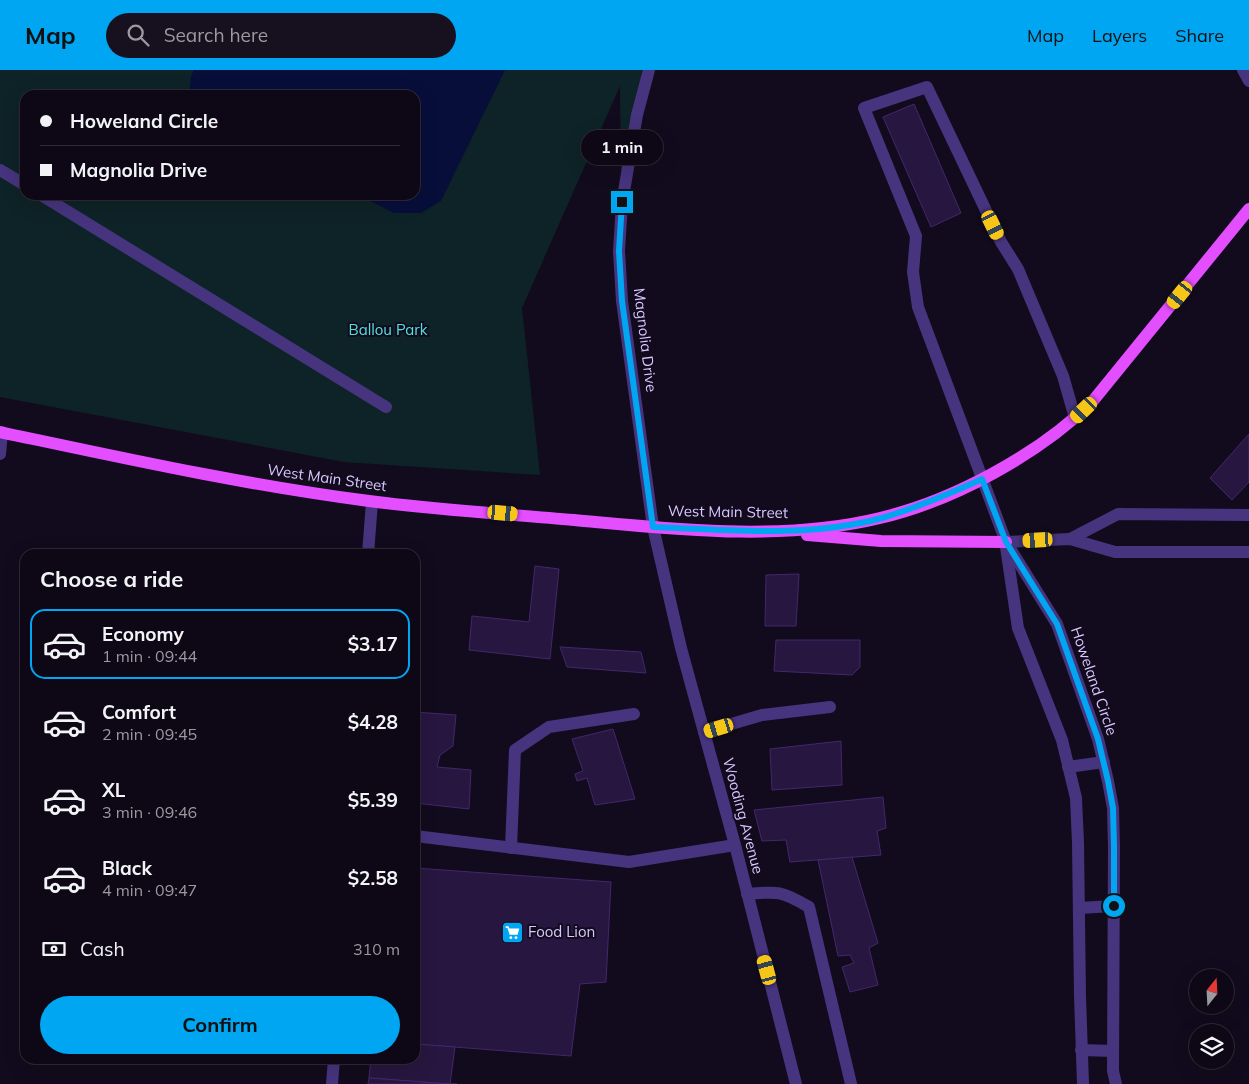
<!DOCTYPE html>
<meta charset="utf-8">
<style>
:root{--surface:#0e0816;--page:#17111f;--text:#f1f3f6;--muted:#9b9aa1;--line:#2e2935;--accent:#00a6f2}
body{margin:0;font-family:Mulish,sans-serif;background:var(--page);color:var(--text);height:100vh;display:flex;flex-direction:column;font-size:19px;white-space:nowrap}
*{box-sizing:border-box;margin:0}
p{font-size:16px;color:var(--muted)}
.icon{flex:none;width:28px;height:28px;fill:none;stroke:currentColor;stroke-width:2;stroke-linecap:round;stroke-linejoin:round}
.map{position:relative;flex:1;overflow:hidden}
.drawer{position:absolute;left:20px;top:479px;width:400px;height:515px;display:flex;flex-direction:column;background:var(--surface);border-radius:15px;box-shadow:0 5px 20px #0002,0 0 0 1px var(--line)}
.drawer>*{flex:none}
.top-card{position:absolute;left:20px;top:20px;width:400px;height:110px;border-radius:15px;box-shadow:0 5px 20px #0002,0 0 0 1px var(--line);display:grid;align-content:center;height:110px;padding:0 20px;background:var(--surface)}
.needle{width:32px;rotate:18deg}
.controls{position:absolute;left:1189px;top:899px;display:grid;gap:10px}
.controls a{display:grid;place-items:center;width:45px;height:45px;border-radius:50%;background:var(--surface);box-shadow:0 5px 20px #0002,0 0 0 1px var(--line);font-size:25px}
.end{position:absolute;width:22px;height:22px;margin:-11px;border:6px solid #00a6f2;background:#111;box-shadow:0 0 0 2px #111}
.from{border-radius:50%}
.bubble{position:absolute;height:35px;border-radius:18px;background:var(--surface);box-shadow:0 5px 20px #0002,0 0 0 1px var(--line);font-size:16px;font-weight:700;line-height:35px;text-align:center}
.car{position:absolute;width:15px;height:30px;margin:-15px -8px;border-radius:6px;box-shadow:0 0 4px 1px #0007;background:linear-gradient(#f5c518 24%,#345 0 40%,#f5c518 0 76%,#345 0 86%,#f5c518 0)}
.top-card b{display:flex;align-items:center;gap:18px;height:48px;font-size:19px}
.top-card b+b{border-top:1px solid var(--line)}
.top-card i{width:12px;height:12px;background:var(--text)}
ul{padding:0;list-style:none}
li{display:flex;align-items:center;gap:15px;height:70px;margin:0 10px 8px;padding:0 10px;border:2px solid transparent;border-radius:15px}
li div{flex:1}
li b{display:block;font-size:19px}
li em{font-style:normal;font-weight:700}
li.selected{border-color:var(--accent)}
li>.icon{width:45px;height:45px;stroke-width:1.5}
h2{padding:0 20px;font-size:22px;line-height:60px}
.pay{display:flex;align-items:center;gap:12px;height:55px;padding:0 20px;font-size:19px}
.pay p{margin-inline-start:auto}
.cta{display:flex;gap:10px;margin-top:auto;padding:10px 20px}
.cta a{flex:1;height:58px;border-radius:30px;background:var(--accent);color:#111;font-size:20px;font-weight:700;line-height:58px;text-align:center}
header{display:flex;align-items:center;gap:30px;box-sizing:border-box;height:70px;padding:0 25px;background:var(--accent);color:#111}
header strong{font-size:24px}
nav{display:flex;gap:28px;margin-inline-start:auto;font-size:18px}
.search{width:350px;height:45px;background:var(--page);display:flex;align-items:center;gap:12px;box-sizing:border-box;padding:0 18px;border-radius:28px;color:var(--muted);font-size:19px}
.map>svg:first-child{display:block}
.green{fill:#0e2327;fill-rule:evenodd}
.water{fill:#070e3a}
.building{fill:#27163f;stroke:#43276c}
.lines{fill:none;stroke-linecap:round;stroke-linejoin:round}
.minor{stroke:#46347e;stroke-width:12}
.major{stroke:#e34eff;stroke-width:12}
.route{stroke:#00a6f2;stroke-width:6}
.labels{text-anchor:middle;stroke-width:4;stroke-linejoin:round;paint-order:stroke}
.park-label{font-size:15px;fill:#4fe2dd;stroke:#120b1d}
.street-label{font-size:15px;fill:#d9c7ff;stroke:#120b1d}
.poi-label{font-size:15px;fill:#d9c7ff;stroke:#120b1d;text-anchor:start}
</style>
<header>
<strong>Map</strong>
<div class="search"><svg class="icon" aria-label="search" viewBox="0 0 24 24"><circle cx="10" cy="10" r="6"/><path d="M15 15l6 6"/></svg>Search here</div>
<nav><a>Map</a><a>Layers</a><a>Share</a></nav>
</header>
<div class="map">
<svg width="1249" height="1014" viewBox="0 0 1249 1014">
<rect width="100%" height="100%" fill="#120b1d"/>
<path class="green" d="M0 0H649L622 133V231L620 16 522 238 540 405 344 392 0 327ZM25 25H415V125H25Z"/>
<path class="water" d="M194 0H505L441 131 421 143H394L358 125H415V25H189L191 6Z"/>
<g class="building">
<path d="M914 34 961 143 931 157 883 47Z"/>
<path d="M1249 364V412L1232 430 1210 408Z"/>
<path d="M535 496 559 499 550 589 469 580 472 546 529 552Z"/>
<path d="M799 504 796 556H765L766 505Z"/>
<path d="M776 570H860V597L852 605 774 601Z"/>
<path d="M560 577 641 582 646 603 567 597Z"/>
<path d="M415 642 456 645 453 676 440 685 437 697 471 700 469 739 415 733Z"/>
<path d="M613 659 635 729 595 735 587 708 577 711 575 704 583 701 572 669Z"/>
<path d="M841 671 842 715 772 720 770 679Z"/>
<path d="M883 727 886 758 877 761 881 785 790 792 786 770 762 771 754 740Z"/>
<path d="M852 787 878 873 869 878 878 915 850 922 842 897 854 893 850 885 838 886 818 790Z"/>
<path d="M415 798 611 812 606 912 580 914 571 986 415 974Z"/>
<path d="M415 974 455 977 450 1014 369 1008 371 989H415Z"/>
<path d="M369 1008 450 1014H457H368Z"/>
</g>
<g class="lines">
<g class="minor">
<path d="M649 0 637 45 622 133 619 181 622 231 653 457 681 578 735 775 796 1014"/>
<path d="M1243 0 1249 11"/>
<path d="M0 100 25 115"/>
<path d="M41 125 386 337"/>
<path d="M1075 348 1063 306 1018 199 1001 172 927 17 864 38 916 166 913 202 918 237 1006 472 1070 469 1115 482H1249"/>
<path d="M0 384 2 362"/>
<path d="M1070 469 1118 444 1249 445"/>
<path d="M1006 472 1057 554 1098 669 1108 711 1113 738 1114 777 1113 1001 1116 1014"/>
<path d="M1006 477 1018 558 1062 670 1076 728 1078 773 1080 926 1083 1014"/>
<path d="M368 484 372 432"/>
<path d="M704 662 762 645 830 637"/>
<path d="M1068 697 1104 692"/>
<path d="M415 766 629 792 735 775"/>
<path d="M511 778 515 680 549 657 634 644"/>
<path d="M747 824C778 821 782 821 809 837L851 1014"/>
<path d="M1079 838 1114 836"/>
<path d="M1081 980 1113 981"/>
<path d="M332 1014 334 989"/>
</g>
<g class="major">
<path d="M0 362C123 388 245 415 369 431 437 440 506 444 574 450 673 459 781 472 880 448 953 431 1039 384 1092 332L1249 139"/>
<path d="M807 465 881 471 1006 472"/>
</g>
</g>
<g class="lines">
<path class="route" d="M622 132 619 181 622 231 653 457C729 460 807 468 882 448 916 438 949 424 982 409L1006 472 1057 554 1098 669 1108 711 1113 738 1114 777V836"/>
</g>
<defs>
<symbol id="supermarket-square" viewBox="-11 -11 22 22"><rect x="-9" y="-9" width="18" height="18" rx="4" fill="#00a6f2" stroke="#120b1d"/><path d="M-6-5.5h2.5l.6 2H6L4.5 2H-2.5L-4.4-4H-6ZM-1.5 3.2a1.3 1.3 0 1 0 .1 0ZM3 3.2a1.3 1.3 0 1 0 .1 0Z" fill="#fff"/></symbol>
</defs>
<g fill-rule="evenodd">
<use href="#supermarket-square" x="500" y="850" width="25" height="25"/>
</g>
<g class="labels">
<g class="park-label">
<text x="388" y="265">Ballou Park</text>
</g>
<g class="street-label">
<text transform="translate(645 270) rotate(83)" y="5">Magnolia Drive</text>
<text transform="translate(327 408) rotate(8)" y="5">West Main Street</text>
<text transform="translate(728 442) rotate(1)" y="5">West Main Street</text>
<text transform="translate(1094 611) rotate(71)" y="5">Howeland Circle</text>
<text transform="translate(743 746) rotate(75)" y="5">Wooding Avenue</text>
</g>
<g class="poi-label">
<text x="528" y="867">Food Lion</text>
</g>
</g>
</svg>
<div class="controls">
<a><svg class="needle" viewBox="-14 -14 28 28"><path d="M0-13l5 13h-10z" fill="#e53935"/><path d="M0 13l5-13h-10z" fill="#9b9aa1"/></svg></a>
<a><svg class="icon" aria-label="layers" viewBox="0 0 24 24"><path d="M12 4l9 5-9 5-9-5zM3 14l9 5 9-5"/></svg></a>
</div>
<i class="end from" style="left:1114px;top:836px"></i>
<i class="end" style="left:622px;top:132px"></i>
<div class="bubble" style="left:581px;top:60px;width:82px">1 min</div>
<i class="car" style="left:993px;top:155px;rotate:154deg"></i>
<i class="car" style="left:1180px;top:225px;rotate:219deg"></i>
<i class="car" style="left:1084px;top:340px;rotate:226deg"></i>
<i class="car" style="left:503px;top:443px;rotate:95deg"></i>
<i class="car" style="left:1038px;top:470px;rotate:267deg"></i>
<i class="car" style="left:719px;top:658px;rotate:253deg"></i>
<i class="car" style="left:767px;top:900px;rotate:345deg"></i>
<div class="top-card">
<b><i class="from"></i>Howeland Circle</b>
<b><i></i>Magnolia Drive</b>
</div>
<section class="drawer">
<h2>Choose a ride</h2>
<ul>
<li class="selected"><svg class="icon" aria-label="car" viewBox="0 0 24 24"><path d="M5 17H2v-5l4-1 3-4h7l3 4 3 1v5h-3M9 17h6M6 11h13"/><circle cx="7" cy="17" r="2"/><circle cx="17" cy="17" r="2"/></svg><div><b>Economy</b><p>1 min · 09:44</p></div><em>$3.17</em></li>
<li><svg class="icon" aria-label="car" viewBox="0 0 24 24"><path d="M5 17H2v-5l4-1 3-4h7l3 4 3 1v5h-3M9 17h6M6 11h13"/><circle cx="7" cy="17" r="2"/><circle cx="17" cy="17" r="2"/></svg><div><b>Comfort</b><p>2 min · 09:45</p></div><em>$4.28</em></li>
<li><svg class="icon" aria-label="car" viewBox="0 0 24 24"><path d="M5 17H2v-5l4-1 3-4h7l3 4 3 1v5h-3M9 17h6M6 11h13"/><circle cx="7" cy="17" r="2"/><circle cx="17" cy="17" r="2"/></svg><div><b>XL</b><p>3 min · 09:46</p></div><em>$5.39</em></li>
<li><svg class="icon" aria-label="car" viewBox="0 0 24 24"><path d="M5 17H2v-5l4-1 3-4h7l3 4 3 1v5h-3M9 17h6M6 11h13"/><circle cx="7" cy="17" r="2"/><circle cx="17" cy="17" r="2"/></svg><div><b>Black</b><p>4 min · 09:47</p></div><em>$2.58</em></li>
</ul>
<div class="pay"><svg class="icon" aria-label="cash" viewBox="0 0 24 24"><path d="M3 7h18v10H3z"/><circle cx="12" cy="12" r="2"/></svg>Cash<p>310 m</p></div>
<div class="cta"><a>Confirm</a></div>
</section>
</div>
